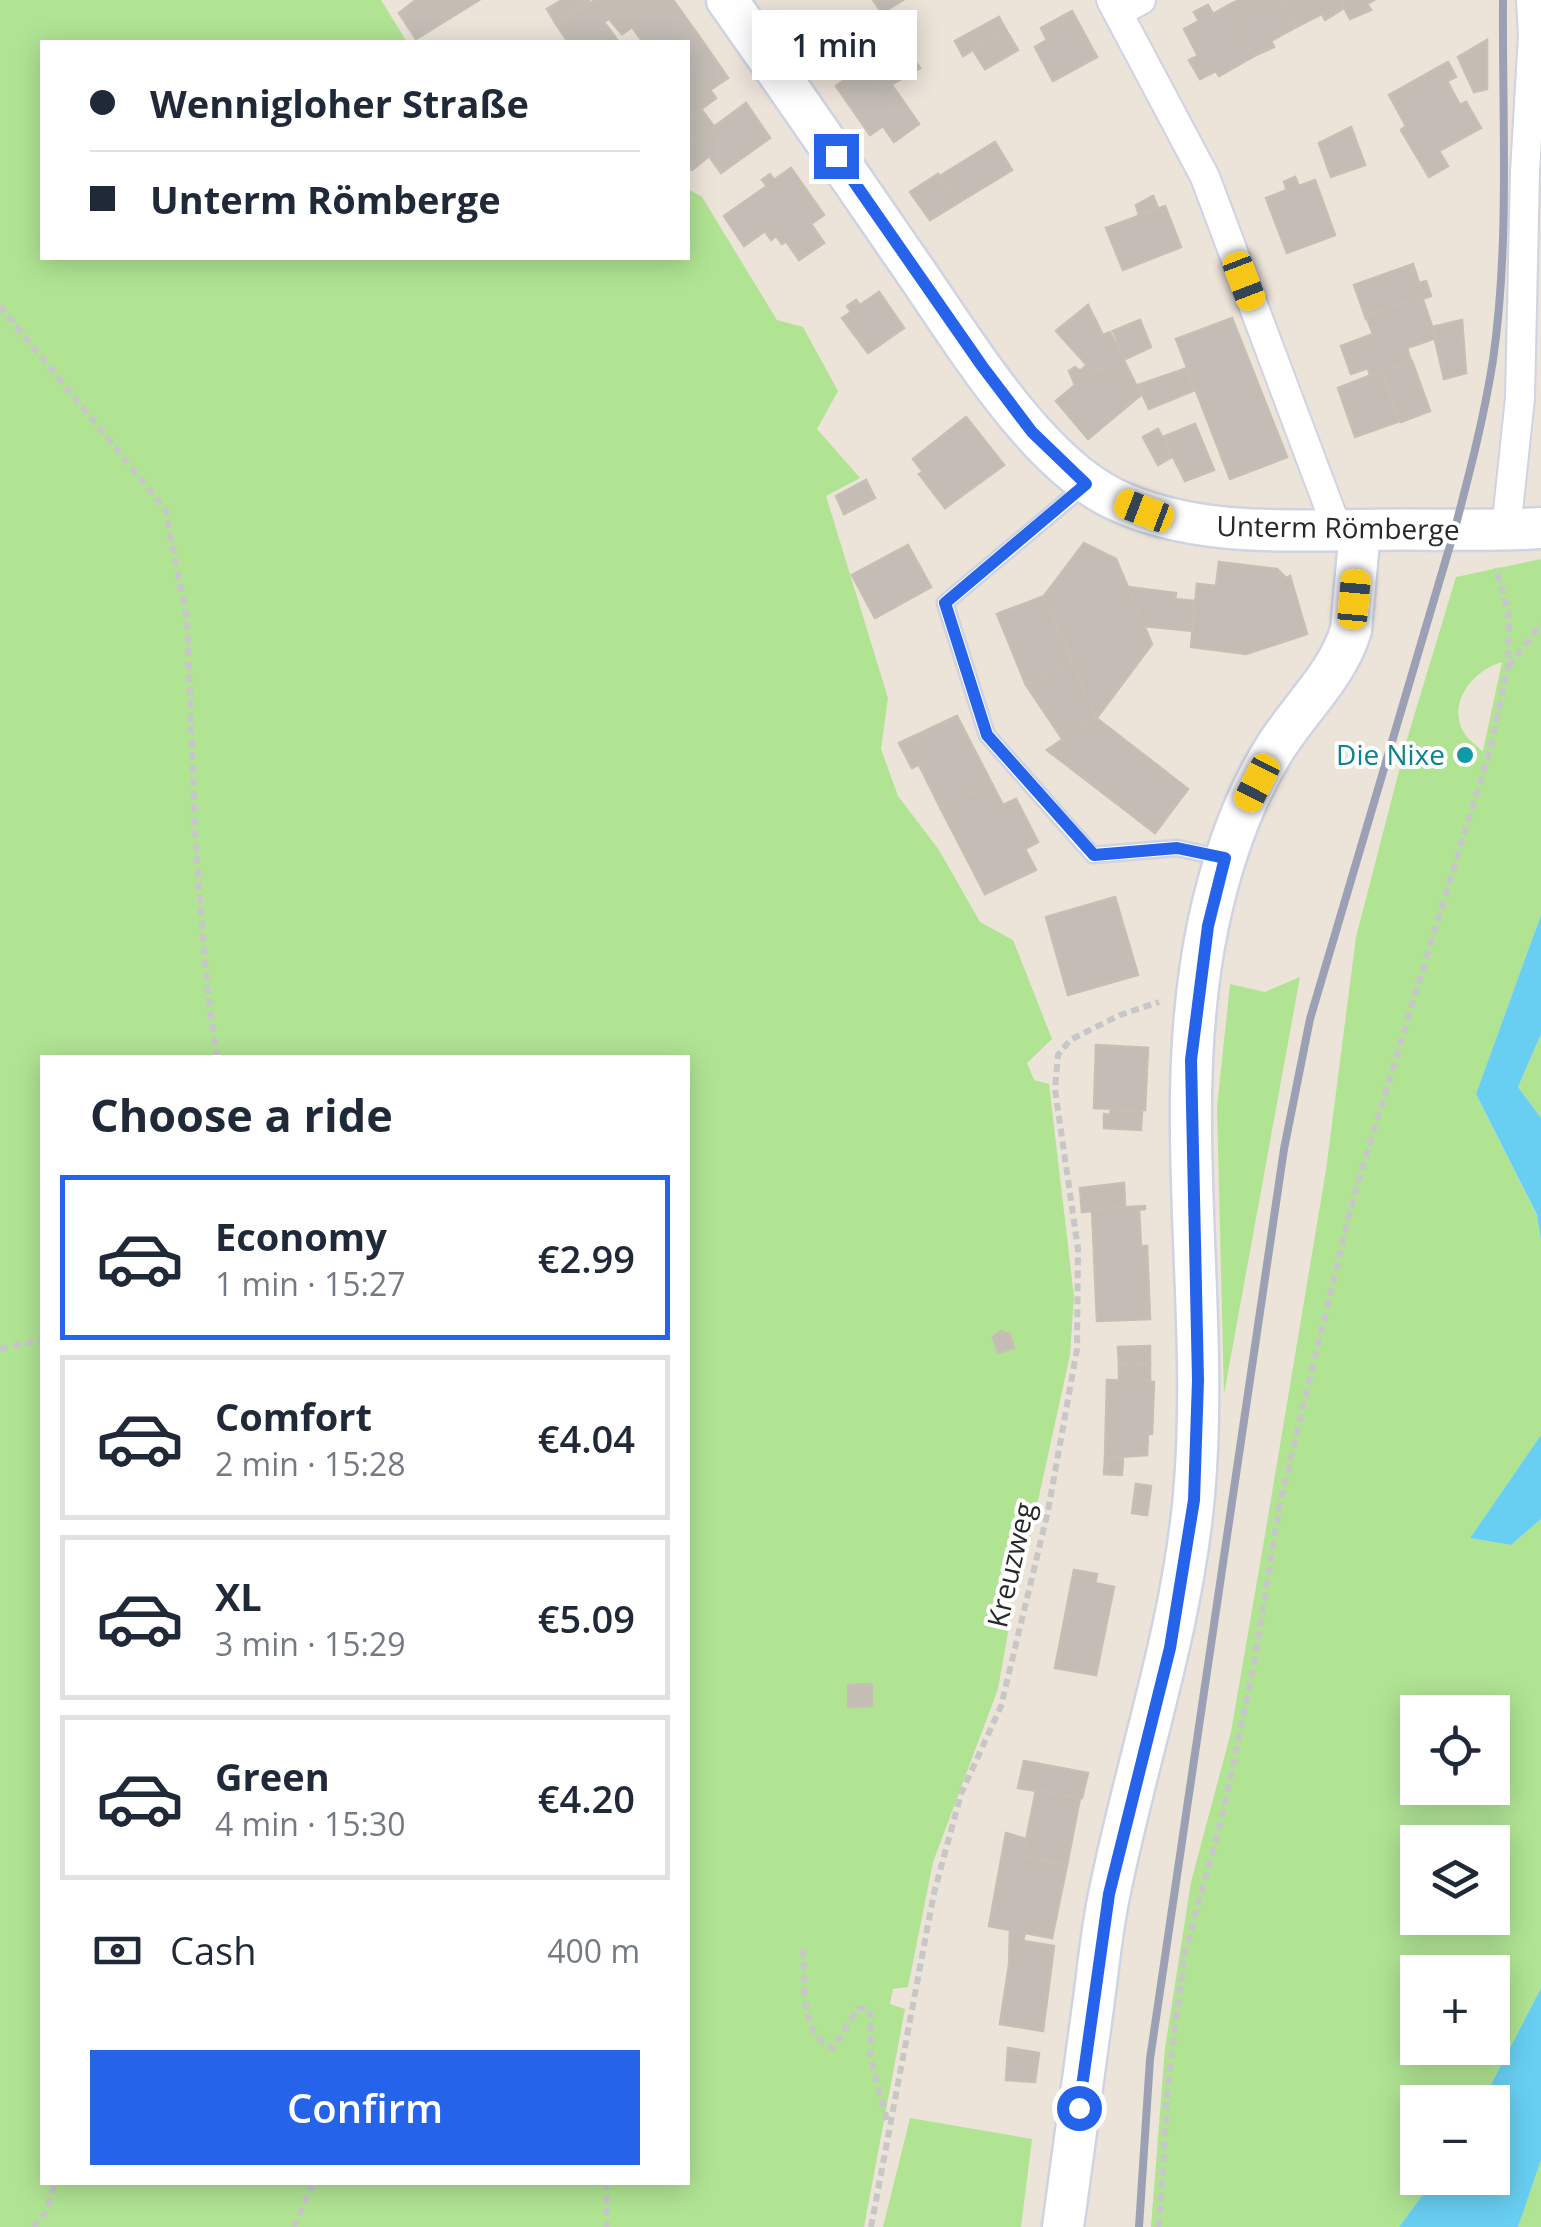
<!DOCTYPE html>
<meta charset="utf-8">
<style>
:root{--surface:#fff;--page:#f6f6f7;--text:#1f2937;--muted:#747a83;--line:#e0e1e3;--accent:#2563eb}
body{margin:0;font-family:"Open Sans",sans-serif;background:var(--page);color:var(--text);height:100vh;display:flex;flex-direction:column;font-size:38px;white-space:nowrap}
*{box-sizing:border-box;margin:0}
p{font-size:32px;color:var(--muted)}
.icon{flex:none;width:55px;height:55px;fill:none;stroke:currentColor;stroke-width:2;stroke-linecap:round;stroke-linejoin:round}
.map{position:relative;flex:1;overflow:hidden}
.details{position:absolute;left:40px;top:1055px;width:650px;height:1130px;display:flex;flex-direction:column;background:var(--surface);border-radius:0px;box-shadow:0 5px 25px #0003}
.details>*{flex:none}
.banner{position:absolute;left:40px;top:40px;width:650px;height:220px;border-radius:0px;box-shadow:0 5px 25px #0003;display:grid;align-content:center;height:220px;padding:0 50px;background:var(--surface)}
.tools{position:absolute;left:1400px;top:1695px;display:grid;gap:20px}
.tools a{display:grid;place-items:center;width:110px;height:110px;border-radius:0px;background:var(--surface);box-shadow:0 5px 25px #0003;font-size:50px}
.end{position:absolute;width:45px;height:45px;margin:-22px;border:12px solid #2563eb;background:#fff;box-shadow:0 0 0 5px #fff}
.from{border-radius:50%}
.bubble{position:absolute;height:70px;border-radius:0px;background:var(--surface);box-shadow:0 5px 25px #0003;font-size:32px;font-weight:600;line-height:70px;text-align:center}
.car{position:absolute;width:30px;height:60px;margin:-30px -15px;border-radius:12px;box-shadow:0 0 8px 2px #0007;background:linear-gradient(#f5c518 24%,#345 0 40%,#f5c518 0 76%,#345 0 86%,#f5c518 0)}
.banner b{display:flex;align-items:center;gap:35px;height:95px;font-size:38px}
.banner b+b{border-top:2px solid var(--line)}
.banner i{width:25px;height:25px;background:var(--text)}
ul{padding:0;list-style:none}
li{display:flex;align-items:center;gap:30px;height:165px;margin:0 20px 15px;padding:0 30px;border:5px solid var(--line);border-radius:0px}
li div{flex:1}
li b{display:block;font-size:38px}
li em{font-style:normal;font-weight:600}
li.selected{border-color:var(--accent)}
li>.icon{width:90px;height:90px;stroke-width:1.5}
h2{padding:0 50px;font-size:45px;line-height:120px}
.pay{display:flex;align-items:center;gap:25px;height:110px;padding:0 50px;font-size:38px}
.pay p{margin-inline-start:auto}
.action{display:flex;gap:20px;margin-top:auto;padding:20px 50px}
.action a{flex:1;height:115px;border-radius:0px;background:var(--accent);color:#fff;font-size:40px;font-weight:600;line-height:115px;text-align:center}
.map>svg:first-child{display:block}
.green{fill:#b0e493;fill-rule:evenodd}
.water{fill:#68cff2}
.building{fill:#c3bdb6;stroke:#c7bfb3;stroke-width:2.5}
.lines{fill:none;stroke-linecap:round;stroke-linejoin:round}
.lane-casing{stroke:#cfd3e2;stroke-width:19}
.street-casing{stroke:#cfd3e2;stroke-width:32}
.secondary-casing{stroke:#cfd3e2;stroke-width:45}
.path{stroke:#c7c7c7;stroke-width:6;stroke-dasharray:8 5;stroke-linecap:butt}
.lane{stroke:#fff;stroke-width:14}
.street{stroke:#fff;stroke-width:28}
.secondary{stroke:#fff;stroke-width:40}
.rail{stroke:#9ca0b4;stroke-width:8}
.route{stroke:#2563eb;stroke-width:12}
.culture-dot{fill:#0f9aa8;stroke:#fff;stroke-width:4}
.labels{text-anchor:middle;stroke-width:8;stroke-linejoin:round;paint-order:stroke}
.street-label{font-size:28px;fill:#282828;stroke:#fff}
.culture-label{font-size:28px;fill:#0d838f;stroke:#fff;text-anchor:end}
</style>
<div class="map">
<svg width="1541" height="2227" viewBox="0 0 1541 2227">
<rect width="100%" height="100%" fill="#ece3d9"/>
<g class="green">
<path d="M0 0H381L407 42H42V258H688V189L702 197 777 320 803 327 838 391 817 429 860 478 826 496 888 698 881 749 898 796 939 850 980 922 1013 940 1052 1039 1027 1063 1034 1080 1049 1084 1074 1297 1070 1355 1017 1596 1003 1598 997 1606 999 1615 1010 1621 998 1689 933 1862 908 1987 893 1989 890 2004 905 2009 864 2227H0ZM42 1058H688V2182H42Z"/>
<path d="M1541 559V915L1476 1094 1537 1216 1541 1241V1435L1470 1538 1511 1545 1541 1519V1988L1482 2102H1418V2178H1435L1399 2227H1151L1165 2048 1191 1882 1231 1732 1267 1523 1326 1170 1356 937 1408 736 1456 577ZM1502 662 1483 751H1482C1477 746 1468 739 1464 733 1446 702 1474 670 1502 662ZM1418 1712H1492V1788H1418ZM1418 1842H1492V1918H1418ZM1418 1972H1492V2048H1418Z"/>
<path d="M1300 977 1224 1394 1217 1107 1230 984 1265 992Z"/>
<path d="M1541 1034V1118L1518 1087Z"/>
<path d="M910 2118 1032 2139 1021 2227H883Z"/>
<path d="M1541 2160V2227H1518L1539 2165Z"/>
</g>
<g class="water">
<path d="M1541 915V1034L1518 1087 1541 1118V1241L1537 1215 1476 1094Z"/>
<path d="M1541 1435V1519L1511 1545 1470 1538Z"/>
<path d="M1541 1988V2160L1518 2227H1399L1435 2178H1492V2102H1482Z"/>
</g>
<g class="building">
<path d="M416 0H479L416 39 399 13Z"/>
<path d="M562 0H588L589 1 556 24 547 9Z"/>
<path d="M595 0H673L696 32 681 42H643L632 27 622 34 609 19 604 22 618 41 616 42H568L556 24Z"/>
<path d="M873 0H903L882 13Z"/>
<path d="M1239 0H1282L1296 27 1271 41 1274 47 1254 56 1227 6Z"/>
<path d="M1282 0H1340L1344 8 1325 20 1322 14 1296 27Z"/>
<path d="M1340 0H1374L1367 4 1371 10 1350 19Z"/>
<path d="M1208 5 1213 14 1227 6 1254 56 1219 76 1216 71 1200 79 1189 60 1198 56 1184 29 1199 21 1194 12Z"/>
<path d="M1072 11 1097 57 1053 81 1035 47 1047 40 1041 28Z"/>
<path d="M999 17 1006 30 963 56 955 41Z"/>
<path d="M1006 30 1018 50 985 69 973 50Z"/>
<path d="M696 32 728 78 710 90 716 98 688 119V42H681Z"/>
<path d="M900 40 920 68 882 90 867 62Z"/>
<path d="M1487 40V89L1474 92 1458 57Z"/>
<path d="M1448 62 1456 77 1447 81 1460 105 1466 102 1481 128 1439 151 1448 166 1429 177 1401 130 1406 126 1389 95Z"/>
<path d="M867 63 882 90 891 84 919 124 894 142 883 126 870 135 836 86Z"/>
<path d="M746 103 770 138 721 173 709 156 692 170 688 165V146Z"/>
<path d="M701 109 715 128 688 146V119Z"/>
<path d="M1351 127 1365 165 1331 177 1319 143Z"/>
<path d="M995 142 1012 170 956 204 940 176Z"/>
<path d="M791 168 824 215 811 224 824 243 799 260 786 241 782 244 776 236 771 240 765 231 744 246 724 216 767 186 762 180 770 174 774 180Z"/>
<path d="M938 174 956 204 930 220 910 192Z"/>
<path d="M1295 177 1299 186 1315 180 1335 235 1287 253 1266 198 1287 190 1284 182Z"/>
<path d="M1153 196 1158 208 1139 215 1136 205Z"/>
<path d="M1165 206 1181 247 1123 270 1106 228Z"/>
<path d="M1413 264 1419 283 1426 281 1431 296 1366 319 1354 285Z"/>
<path d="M879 292 904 328 868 353 842 318 851 312 847 306 856 300 860 305Z"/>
<path d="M1422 297 1436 338 1407 348 1411 361 1370 376 1368 368 1351 374 1341 346 1373 334 1366 316Z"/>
<path d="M1088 305 1103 335 1110 332 1141 395 1131 403 1101 367 1095 374 1056 331Z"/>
<path d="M1232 318 1287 457 1230 479 1176 339Z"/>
<path d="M1140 320 1151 347 1125 359 1113 331Z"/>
<path d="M1462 320 1466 373 1444 379 1432 327Z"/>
<path d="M1412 361 1430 411 1401 422 1382 370Z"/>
<path d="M1088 364 1095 374 1101 367 1131 403 1088 439 1056 401 1075 385 1069 371 1075 367 1080 371Z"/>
<path d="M1187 368 1195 390 1149 409 1138 385Z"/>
<path d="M1382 371 1400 421 1355 437 1338 388Z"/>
<path d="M966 417 1004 465 945 508 919 474 923 472 913 459Z"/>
<path d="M1195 424 1214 470 1185 481 1163 437Z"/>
<path d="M1158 429 1172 457 1158 465 1143 437Z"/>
<path d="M866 480 875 498 844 514 836 496Z"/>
<path d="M1084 543 1116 559 1152 644 1096 719 1044 596Z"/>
<path d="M908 545 931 587 875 618 852 575Z"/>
<path d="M1219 562 1277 569 1286 578 1290 576 1307 634 1246 654 1191 647 1197 584 1216 586Z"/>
<path d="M1128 587 1176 593 1175 599 1195 601 1192 631 1144 626Z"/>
<path d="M1044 596 1072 662 1026 685 997 614Z"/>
<path d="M1072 662 1095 717 1063 740 1026 685Z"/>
<path d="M957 716 992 784 941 809 919 765 926 761 914 736Z"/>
<path d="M1095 717 1188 789 1155 833 1047 750Z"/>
<path d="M914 736 926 761 912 768 899 743Z"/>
<path d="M992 784 1003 805 1016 799 1038 842 1025 849 1036 870 985 894 941 809Z"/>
<path d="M1115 897 1138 975 1068 995 1046 917Z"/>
<path d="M1096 1045 1148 1048 1145 1110 1094 1108Z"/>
<path d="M1111 1109 1142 1111 1141 1130 1104 1128V1114L1110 1115Z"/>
<path d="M1124 1183 1125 1207 1082 1212 1080 1188Z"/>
<path d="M1145 1206V1209L1139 1210 1141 1246H1147L1150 1319 1097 1321 1092 1209Z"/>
<path d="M1001 1331 1010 1334 1014 1348 998 1353 993 1337Z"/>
<path d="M1150 1346V1364L1119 1365 1118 1347Z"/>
<path d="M1150 1364V1381H1119V1365Z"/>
<path d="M1107 1380 1154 1382 1152 1434H1148L1147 1455 1105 1458Z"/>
<path d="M1105 1458H1123L1122 1475 1104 1474Z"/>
<path d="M1136 1484 1151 1486 1147 1515 1132 1513Z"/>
<path d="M1074 1570 1097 1574 1095 1583 1114 1587 1096 1675 1055 1668Z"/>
<path d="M872 1684V1706L848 1707V1685Z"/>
<path d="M1024 1761 1088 1773 1082 1798 1018 1788Z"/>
<path d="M1036 1790 1080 1798 1067 1865 1023 1856Z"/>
<path d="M1006 1833 1026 1839 1023 1856 1067 1865 1052 1938 1025 1933 1023 1941 1054 1946 1043 2031 1000 2024 1009 1965 1010 1930 989 1926Z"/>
<path d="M1008 2048 1039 2053 1035 2082 1006 2080Z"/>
</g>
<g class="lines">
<defs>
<path id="lane" d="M1086 485 945 603 987 735 1093 855 1177 848 1223 858"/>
<g id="street">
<path d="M1111 0 1205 177 1338 531"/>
<path d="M1118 12 1141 0"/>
<path d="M1506 530 1520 398 1525 172 1533 35 1531 0"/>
</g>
<g id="secondary">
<path d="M727 0C788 86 848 174 908 261 960 335 1033 460 1114 499 1189 535 1278 531 1359 530 1420 528 1480 532 1541 528"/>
<path d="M1063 2227C1072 2156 1083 2085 1092 2014 1098 1973 1101 1931 1110 1891 1137 1758 1182 1630 1194 1495 1211 1305 1169 1113 1208 925 1221 863 1242 801 1275 748 1300 708 1337 676 1351 630L1360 530"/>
</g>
</defs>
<use href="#lane" class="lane-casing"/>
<use href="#street" class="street-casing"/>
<use href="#secondary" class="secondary-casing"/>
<g class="path">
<path d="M0 306 165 509 187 619 196 851 207 986 217 1058"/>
<path d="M1509 666 1541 624"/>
<path d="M0 1349 42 1340"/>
<path d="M803 1949C806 1980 798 2036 833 2048L858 2008H867L871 2016 870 2055 887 2120"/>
<path d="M606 2182 607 2227"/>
<path d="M33 2227 46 2212 55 2182"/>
<path d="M294 2227 314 2182"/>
<path d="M871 2227 934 1893 961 1794 1001 1706 1048 1511 1077 1349 1078 1249 1055 1089 1058 1055 1070 1040 1120 1015 1159 1002"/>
<path d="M1159 2227 1169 2074 1185 1952 1223 1814 1254 1664 1280 1503 1353 1199 1490 749 1508 667 1509 615 1496 568"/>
</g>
<use href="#lane" class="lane"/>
<use href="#street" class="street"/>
<use href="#secondary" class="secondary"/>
<path class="rail" d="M1139 2227 1150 2059 1284 1149 1310 1019 1454 532C1469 475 1484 418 1493 360 1510 242 1502 119 1503 0"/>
</g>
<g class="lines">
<path class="route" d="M836 156 982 366 1032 432 1086 484 945 603 987 735 1094 855 1177 848 1225 858 1208 926 1191 1060 1198 1380 1194 1500 1170 1648 1109 1894 1079 2108"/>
</g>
<circle class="culture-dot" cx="1465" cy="755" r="10"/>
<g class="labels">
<g class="street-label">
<text transform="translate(1338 528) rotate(1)" y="10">Unterm Römberge</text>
<text transform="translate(1011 1565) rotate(-77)" y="10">Kreuzweg</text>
</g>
<g class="culture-label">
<text x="1445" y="765">Die Nixe</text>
</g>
</g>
</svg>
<div class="tools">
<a><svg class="icon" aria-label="locate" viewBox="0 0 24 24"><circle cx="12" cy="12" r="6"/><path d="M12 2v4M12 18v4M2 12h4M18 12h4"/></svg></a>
<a><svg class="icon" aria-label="layers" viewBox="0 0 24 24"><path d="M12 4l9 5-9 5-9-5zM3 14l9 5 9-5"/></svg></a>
<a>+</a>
<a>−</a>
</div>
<i class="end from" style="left:1079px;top:2108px"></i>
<i class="end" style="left:836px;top:156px"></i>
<div class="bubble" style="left:752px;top:10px;width:165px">1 min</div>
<i class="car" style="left:1244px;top:281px;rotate:159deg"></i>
<i class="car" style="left:1144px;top:511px;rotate:291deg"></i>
<i class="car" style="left:1354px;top:599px;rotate:5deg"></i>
<i class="car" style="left:1257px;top:783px;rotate:207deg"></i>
<div class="banner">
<b><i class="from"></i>Wennigloher Straße</b>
<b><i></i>Unterm Römberge</b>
</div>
<section class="details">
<h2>Choose a ride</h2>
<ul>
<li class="selected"><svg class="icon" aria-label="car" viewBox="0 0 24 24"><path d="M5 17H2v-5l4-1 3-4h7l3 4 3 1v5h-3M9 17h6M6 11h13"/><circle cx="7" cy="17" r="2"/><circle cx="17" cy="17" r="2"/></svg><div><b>Economy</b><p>1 min · 15:27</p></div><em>€2.99</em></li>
<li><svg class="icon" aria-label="car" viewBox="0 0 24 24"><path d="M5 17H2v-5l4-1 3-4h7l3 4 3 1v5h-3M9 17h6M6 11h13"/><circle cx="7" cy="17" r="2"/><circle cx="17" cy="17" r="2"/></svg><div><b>Comfort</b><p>2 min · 15:28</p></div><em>€4.04</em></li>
<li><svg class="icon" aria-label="car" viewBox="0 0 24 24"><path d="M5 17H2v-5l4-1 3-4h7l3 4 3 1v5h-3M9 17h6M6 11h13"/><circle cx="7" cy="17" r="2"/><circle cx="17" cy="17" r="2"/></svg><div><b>XL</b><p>3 min · 15:29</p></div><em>€5.09</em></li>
<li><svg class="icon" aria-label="car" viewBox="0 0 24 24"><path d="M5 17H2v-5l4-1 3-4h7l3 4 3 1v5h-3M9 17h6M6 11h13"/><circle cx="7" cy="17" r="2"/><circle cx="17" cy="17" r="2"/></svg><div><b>Green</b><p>4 min · 15:30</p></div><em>€4.20</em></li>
</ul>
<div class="pay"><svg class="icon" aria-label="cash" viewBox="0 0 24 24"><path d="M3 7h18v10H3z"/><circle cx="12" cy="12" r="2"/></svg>Cash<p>400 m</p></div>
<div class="action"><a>Confirm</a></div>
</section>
</div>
